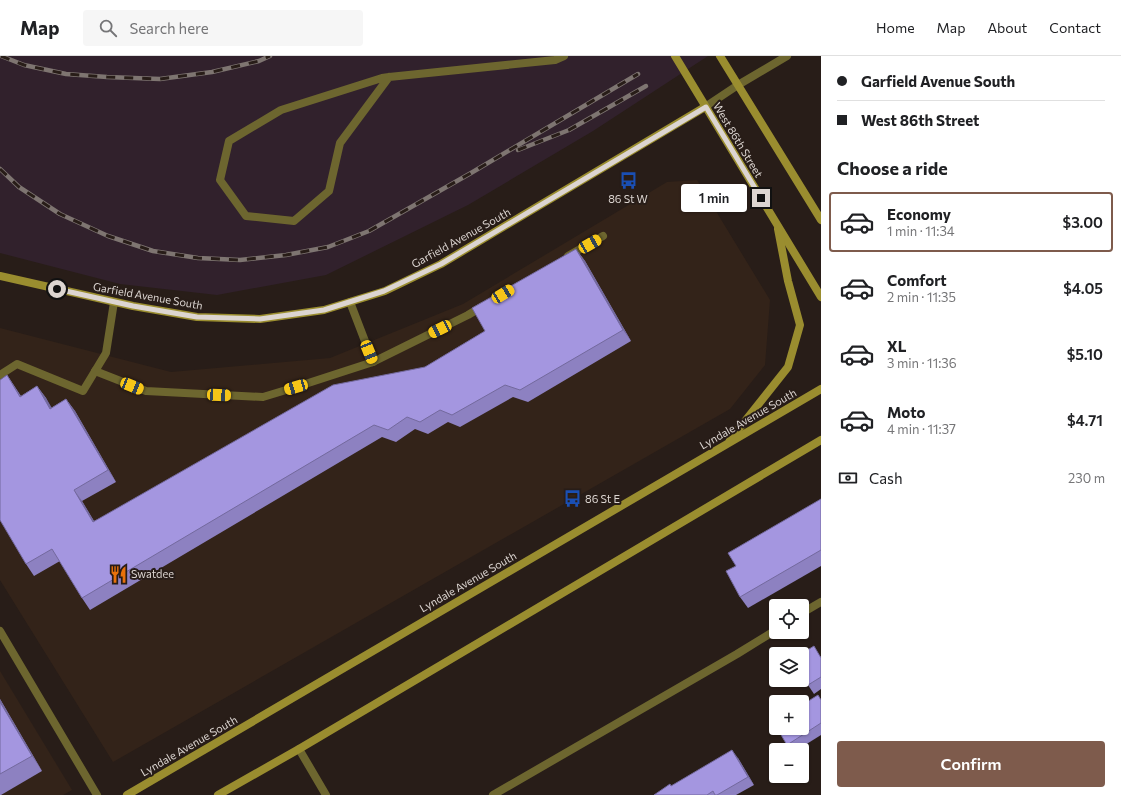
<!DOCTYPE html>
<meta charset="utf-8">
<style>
:root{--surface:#fff;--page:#f6f6f6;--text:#202124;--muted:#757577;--line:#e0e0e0;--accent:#7e5b4c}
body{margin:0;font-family:Commissioner,sans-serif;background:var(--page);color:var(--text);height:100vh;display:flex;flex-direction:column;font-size:15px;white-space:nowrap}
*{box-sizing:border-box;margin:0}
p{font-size:13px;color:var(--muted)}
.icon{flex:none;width:22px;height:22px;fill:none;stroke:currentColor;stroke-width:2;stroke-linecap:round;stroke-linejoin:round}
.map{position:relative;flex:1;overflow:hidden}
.side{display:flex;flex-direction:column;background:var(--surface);width:300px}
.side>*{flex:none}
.hud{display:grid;align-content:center;height:88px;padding:0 16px;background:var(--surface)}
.tools{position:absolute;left:769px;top:543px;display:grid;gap:8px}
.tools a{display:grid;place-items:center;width:40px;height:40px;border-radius:4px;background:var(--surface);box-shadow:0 1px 3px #0004;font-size:20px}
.end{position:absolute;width:18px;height:18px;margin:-9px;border:5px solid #dcd5d1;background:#111;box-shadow:0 0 0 2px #111}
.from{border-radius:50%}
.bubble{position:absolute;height:28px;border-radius:4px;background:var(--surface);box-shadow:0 1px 3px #0004;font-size:13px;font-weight:600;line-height:28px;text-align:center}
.car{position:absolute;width:12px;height:24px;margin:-12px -6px;border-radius:5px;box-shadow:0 0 3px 1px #0007;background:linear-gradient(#f5c518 24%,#345 0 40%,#f5c518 0 76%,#345 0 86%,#f5c518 0)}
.hud b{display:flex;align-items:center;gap:14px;height:38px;font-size:15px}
.hud b+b{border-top:1px solid var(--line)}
.hud i{width:10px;height:10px;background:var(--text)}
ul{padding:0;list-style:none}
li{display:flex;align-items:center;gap:12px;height:60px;margin:0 8px 6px;padding:0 8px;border:2px solid transparent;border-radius:4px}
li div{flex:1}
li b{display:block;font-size:15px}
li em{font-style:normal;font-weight:600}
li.selected{border-color:var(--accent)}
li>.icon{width:36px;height:36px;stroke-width:1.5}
h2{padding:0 16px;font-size:18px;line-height:48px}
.pay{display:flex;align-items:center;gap:10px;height:44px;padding:0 16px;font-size:15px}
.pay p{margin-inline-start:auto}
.primary-button{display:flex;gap:8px;margin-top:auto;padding:8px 16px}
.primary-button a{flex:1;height:46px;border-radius:4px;background:var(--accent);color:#fff;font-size:16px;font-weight:600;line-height:46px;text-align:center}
header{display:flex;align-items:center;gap:24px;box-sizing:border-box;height:56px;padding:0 20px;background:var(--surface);border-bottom:1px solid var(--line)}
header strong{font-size:19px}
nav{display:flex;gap:22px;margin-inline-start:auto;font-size:14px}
.search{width:280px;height:36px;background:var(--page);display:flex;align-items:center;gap:10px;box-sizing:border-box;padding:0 14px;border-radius:4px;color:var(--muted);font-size:15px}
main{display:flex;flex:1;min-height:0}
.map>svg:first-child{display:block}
.commercial{fill:#332319}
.industrial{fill:#31212c}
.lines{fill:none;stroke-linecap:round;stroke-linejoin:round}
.lane{stroke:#6d662f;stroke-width:8}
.street{stroke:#6d662f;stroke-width:8}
.secondary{stroke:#9a8d2f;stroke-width:8}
.rail-casing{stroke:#7e7571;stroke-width:4.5}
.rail{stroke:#281d18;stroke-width:3;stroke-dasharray:9;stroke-linecap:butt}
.wall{fill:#8d81c1}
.shaded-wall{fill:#73699d}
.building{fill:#a496e0;stroke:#73699d}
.route{stroke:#dcd5d1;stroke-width:5}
.labels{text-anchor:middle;stroke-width:4;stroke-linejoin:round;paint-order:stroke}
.street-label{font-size:11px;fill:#dcd5d1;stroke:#281d18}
.poi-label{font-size:11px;fill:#dcd5d1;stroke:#281d18;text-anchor:start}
</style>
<header>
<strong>Map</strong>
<div class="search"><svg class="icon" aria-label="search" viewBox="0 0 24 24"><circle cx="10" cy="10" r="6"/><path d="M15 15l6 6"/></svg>Search here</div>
<nav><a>Home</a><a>Map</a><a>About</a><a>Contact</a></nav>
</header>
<main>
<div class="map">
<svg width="821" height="739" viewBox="0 0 821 739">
<rect width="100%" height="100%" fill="#281d18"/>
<g class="commercial">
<path d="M697 124 770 244 765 309 730 353 113 706 0 524V272L171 316 330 302 463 248 667 126Z"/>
<path d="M0 615 72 734 63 739H0Z"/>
</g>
<path class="industrial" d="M0 0H708L593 75 468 149 326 219 217 239 120 228 0 197Z"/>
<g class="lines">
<g class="lane">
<path d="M389 21 340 87 329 135 294 165 246 160 220 124 229 85 281 54 382 22 389 21 555 4 564 0"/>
<path d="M738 29 787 0"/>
<path d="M568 200 603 180"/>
<path d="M373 306 468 259 483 250"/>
<path d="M95 315 146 335 263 341 296 331 373 306 350 246"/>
<path d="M0 319 17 308 83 335 106 297 114 246"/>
<path d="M802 557 821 546"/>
<path d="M0 575 97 739"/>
<path d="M493 739 737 598 776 574"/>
</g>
<g class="street">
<path d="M705 51 738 29"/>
<path d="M299 693 326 739"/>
</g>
<g class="secondary">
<path d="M675 0 821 241"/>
<path d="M720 0 821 164"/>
<path d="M0 220 133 250 197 261 260 263 324 254 385 235 441 208 705 51"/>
<path d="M730 384 788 311 800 269 788 225 778 173"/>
<path d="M127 739 821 333"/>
<path d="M218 739 299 693 821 384"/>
</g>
<defs>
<g id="rail">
<path d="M1 0 24 9 66 18 107 21 160 23 212 16 259 5 270 0"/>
<path d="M518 94 569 74 646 30"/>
<path d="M0 113 19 131 60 158 108 180 153 195 198 202 240 204 286 199 328 191 369 175 471 117 638 18"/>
</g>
</defs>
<use href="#rail" class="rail-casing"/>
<use href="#rail" class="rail"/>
</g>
<g class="wall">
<path d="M576 193 585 205 631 285 528 346 513 341 460 371 448 366 428 378 415 373 396 386 382 381 90 554 82 542 60 505 34 520 26 508 7 319 21 340 37 330 46 342 51 352 66 343 75 355 116 426 82 445 94 465 425 311 485 275Z"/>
<path d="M821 443V510L748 552 740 541 736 510Z"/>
<path d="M821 600V633L814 638 808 629Z"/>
<path d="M0 643 42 715 1 739H0Z"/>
<path d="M821 643V679L797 694H791L787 689Z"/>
<path d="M738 702 754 729 736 739H654Z"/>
</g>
<g class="shaded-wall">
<path d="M576 193 585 205 631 285 623 274Z"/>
<path d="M7 319 15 331 28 353 20 341Z"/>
<path d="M37 330 46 342 59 364 50 353Z"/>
<path d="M66 343 75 355 116 426 108 414Z"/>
<path d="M74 434 82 445 101 477 93 466Z"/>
<path d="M0 643 42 715 32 700 0 646Z"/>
<path d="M732 694 738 702 754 729 748 721Z"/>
</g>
<g class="building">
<path d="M576 193 623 274 520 334 505 329 452 359 440 354 420 366 407 361 388 374 374 369 82 542 52 493 26 508 0 464V324L7 319 20 341 37 330 50 353 66 343 108 414 74 434 93 466 333 329 425 311 485 275 472 252Z"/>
<path d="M821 443V494L740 541 726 515 736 510 728 497Z"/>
<path d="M814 590 821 602V621L808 629 802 620V598H801Z"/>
<path d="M818 639 821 644V667L787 689 777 672H802V649Z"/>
<path d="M0 646 32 700 0 718Z"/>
<path d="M732 694 748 721 717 739H715L713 735 707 739H654L670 728 671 730Z"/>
</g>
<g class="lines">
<path class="route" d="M57 233 133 250 197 261 260 263 324 254 384 235 441 208 706 51 761 142"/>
</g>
<defs>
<symbol id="bus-bare" viewBox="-9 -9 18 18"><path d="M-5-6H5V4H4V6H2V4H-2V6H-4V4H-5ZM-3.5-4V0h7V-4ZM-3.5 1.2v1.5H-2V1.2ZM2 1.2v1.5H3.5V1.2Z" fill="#1a4fb4" stroke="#281d18" stroke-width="2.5" paint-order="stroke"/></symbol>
<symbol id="restaurant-bare" viewBox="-9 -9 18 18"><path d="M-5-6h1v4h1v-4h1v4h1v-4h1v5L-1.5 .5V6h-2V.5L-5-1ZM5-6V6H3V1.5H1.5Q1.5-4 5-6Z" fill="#e8710a" stroke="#281d18" stroke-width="2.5" paint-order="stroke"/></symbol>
</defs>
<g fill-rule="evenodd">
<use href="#bus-bare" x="616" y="112" width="25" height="25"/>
<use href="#bus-bare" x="560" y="430" width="25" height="25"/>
<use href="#restaurant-bare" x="106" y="506" width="25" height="25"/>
</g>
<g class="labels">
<g class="street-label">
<text transform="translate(738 84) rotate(59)" y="4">West 86th Street</text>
<text transform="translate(461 182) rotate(-29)" y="4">Garfield Avenue South</text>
<text transform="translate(148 240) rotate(10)" y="4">Garfield Avenue South</text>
<text transform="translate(748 363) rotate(-30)" y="4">Lyndale Avenue South</text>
<text transform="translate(468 526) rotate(-30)" y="4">Lyndale Avenue South</text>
<text transform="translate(189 690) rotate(-30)" y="4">Lyndale Avenue South</text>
</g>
<g class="poi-label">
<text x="628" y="147" text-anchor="middle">86 St W</text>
<text x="585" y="447">86 St E</text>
<text x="131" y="522">Swatdee</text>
</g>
</g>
</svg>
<div class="tools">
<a><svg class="icon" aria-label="locate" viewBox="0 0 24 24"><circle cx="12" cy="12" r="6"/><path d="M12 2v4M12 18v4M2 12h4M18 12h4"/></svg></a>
<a><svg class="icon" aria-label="layers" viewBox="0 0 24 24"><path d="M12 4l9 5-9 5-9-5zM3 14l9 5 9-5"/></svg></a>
<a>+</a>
<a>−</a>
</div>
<i class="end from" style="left:57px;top:233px"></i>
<i class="end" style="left:761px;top:142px"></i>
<div class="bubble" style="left:681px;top:128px;width:66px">1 min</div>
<i class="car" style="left:590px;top:188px;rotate:60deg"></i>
<i class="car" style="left:503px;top:238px;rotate:59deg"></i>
<i class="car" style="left:440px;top:273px;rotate:244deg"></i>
<i class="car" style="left:369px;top:296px;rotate:158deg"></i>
<i class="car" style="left:132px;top:330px;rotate:112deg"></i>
<i class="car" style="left:296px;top:331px;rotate:254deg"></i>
<i class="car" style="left:219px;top:339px;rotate:93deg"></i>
</div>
<section class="side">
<div class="hud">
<b><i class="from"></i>Garfield Avenue South</b>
<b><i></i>West 86th Street</b>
</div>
<h2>Choose a ride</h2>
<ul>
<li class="selected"><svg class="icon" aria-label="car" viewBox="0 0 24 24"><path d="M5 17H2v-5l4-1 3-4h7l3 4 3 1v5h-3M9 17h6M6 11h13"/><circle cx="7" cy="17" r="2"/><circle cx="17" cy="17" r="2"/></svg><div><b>Economy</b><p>1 min · 11:34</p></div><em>$3.00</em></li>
<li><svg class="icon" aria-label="car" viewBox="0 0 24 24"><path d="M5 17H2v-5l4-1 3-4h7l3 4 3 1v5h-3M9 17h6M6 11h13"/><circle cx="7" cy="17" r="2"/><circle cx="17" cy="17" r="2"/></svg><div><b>Comfort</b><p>2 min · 11:35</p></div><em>$4.05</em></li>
<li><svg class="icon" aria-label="car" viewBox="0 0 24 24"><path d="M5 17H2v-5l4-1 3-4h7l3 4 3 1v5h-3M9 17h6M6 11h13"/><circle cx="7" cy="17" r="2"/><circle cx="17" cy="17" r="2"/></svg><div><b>XL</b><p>3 min · 11:36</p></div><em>$5.10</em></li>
<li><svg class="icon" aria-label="car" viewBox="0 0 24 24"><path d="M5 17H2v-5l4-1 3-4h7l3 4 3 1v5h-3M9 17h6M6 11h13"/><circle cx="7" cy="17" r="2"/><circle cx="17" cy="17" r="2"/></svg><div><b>Moto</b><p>4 min · 11:37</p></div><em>$4.71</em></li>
</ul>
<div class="pay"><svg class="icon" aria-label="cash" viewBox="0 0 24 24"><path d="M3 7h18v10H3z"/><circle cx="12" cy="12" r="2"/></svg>Cash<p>230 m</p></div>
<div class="primary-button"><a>Confirm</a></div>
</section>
</main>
